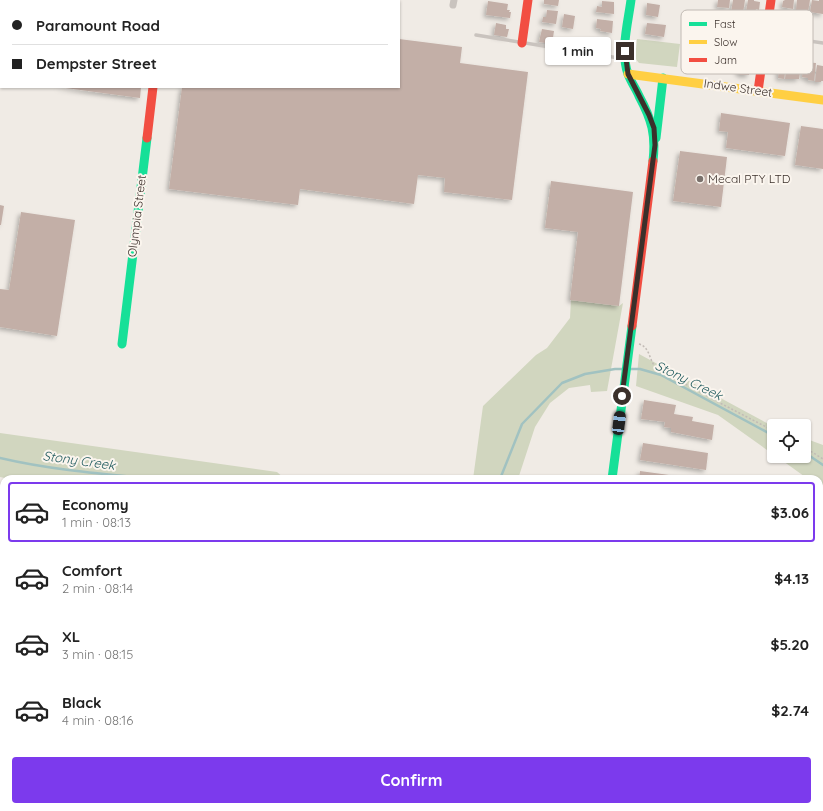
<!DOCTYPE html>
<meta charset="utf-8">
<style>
:root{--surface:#fff;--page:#f2f2f2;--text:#222;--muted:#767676;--line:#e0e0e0;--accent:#7c3aed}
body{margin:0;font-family:Quicksand,sans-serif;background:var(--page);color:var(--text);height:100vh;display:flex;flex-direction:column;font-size:15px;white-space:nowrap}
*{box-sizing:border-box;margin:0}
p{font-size:13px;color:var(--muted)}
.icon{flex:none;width:22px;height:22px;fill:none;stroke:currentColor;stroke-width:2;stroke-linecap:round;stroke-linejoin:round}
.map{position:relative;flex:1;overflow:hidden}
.details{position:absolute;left:0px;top:475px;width:823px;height:336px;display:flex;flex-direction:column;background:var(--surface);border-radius:12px 12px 0 0;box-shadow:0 1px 3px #0004}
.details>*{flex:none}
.banner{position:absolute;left:0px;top:0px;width:400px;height:88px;box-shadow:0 1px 3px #0004;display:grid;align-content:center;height:88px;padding:0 12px;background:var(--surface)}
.fabs{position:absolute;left:767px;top:419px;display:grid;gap:8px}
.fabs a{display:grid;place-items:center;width:44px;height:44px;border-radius:4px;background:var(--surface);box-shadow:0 1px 3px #0004;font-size:20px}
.end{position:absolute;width:18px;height:18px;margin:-9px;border:5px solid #3b302b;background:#fff;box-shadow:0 0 0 2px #fff}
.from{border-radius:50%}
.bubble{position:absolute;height:28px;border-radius:4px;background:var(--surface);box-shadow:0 1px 3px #0004;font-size:13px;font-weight:800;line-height:28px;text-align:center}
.car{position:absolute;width:12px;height:24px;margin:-12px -6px;border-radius:5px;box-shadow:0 0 3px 1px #0007;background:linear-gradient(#222 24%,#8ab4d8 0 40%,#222 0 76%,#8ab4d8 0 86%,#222 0)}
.banner b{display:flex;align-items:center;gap:14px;height:38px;font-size:15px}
.banner b+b{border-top:1px solid var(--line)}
.banner i{width:10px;height:10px;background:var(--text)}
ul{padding:7px 0 0;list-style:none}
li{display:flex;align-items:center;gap:12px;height:60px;margin:0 8px 6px;padding:0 4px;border:2px solid transparent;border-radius:4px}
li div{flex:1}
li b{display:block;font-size:15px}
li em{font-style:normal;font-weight:800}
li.active{border-color:var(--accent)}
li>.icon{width:36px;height:36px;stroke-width:1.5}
.cta{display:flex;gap:8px;margin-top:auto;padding:8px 12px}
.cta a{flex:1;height:46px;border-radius:4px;background:var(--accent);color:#fff;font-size:16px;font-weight:800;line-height:46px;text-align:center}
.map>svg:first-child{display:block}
.green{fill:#d1d6bf}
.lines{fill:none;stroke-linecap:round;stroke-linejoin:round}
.stream{stroke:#a1c2c1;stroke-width:2.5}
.building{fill:#c3afa7;filter:url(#shadow)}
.path{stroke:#c2bbb6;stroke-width:1.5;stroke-dasharray:2 2;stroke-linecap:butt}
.lane{stroke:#c9c3be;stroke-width:3.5}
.street{stroke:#c9c3be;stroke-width:7}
.fast{stroke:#16e098;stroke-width:9}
.slow{stroke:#ffcf43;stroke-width:9}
.jam{stroke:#f24e42;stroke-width:9}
.route{stroke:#3b302b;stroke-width:5}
.poi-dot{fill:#7a716c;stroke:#fbf5ee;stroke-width:1.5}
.labels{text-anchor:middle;stroke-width:4;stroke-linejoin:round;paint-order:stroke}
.street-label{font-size:12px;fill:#3b302b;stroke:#fbf5ee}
.poi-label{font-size:12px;fill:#3b302b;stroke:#fbf5ee;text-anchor:start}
.water-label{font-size:13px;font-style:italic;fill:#1f5a5e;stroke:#fbf5ee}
.key{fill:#fbf5ee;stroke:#c1bab4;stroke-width:1}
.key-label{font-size:11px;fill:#3b302b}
</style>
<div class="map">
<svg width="823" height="811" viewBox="0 0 823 811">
<defs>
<filter id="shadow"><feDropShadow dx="-2.5" dy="2.5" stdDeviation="2" flood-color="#0004"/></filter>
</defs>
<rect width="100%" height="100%" fill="#f0ebe5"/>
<g class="green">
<path d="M637 39 680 44 677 67 639 63 635 58Z"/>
<path d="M571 300 619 306 623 303 607 391 591 392 590 385 569 388 550 403 535 427 518 479H473L483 406 536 355 547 348 570 318Z"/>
<path d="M639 354 774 427V455L718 415 636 386Z"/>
<path d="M0 433 277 472 285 479H10L0 477Z"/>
<path d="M804 438 823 445V493L819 489V479H808L776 456H804Z"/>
</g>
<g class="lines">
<g class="stream">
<path d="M628 369H640L661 375 774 436"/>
<path d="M804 452 823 465"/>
<path d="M0 458C51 470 103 474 155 479"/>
<path d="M500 479 522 424 562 383 585 374 615 369H623"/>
</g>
</g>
<g class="building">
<path d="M544 0H559L558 6 544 4Z"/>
<path d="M718 0H730L729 8 717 7Z"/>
<path d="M733 0H745L742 20 730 19Z"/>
<path d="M748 0H754V1L760 2 759 10 756 9 755 13 746 12Z"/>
<path d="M785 0H794L793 9 782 7 783 1Z"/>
<path d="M797 0H810L808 12 796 10Z"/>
<path d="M812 0 819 1V0H823V14L810 12Z"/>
<path d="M488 1 508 4 507 10H510L509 12H511L510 18 486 15Z"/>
<path d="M602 1 614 2V14L596 12 597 6 602 7Z"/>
<path d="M647 3 660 5 658 17 646 15Z"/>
<path d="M547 10 558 11 556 24 542 22 543 17H546Z"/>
<path d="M564 14 575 16 573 29 562 27Z"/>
<path d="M597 19 613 21 612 33 600 31 601 29 596 28Z"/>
<path d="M496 23 506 25V29H509L507 37 494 35Z"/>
<path d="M647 23 666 25 664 37 645 34Z"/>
<path d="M542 29 554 31 552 44 539 42Z"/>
<path d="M594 38 609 40 608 46 611 47 610 52 592 49Z"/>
<path d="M399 39 462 47 460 63 528 72 512 200 444 192 445 178 418 175 414 204 300 189 298 205 169 189 182 87H399Z"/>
<path d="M741 53 751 54 748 71H750L749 75H740V73L737 72 740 56H741Z"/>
<path d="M774 57 787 59 784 79 778 78 779 70 773 69Z"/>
<path d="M804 62 816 63 814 81 808 80V78L802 77Z"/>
<path d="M794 65 801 66 799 79H785L787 66 794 67Z"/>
<path d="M817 65 823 66V81H821V82H815Z"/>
<path d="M58 87H141L140 98Z"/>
<path d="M721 113 790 123 785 156 726 148 728 132 719 131Z"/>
<path d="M801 126 823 129V169L795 165Z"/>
<path d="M680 151 727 157 721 207 673 201Z"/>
<path d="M551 181 633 192 619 306 570 300 578 232 545 228Z"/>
<path d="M0 205 4 206 1 225H0Z"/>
<path d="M21 212 75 220 57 336 0 327V289L9 290Z"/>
<path d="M644 400 676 405 674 414 693 417 692 421 714 425 712 440 671 432V428L664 427 665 422 641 419Z"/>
<path d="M643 443 708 453 706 470 640 460Z"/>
<path d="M640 471 691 478V479H639Z"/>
<path d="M819 593 823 594V619H819Z"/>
<rect x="819" y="637" width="4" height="166"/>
<path d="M0 691 4 692 3 807 0 806Z"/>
<path d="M14 807H60L59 811H32L14 808Z"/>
<path d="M89 807H224V811H88Z"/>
<path d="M585 807H616L632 809V811H585Z"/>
<path d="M710 807 737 810V811H710Z"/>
</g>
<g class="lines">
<g class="path">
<path d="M639 344C650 347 649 360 656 368L720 403 774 431"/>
<path d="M804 447 823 459"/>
</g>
<g class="lane">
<path d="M722 28 823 43"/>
<path d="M476 35 625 59"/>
<path d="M819 629 823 630"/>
<path d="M0 683H4"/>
<path d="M693 807 701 808V811"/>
<path d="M74 811V807"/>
</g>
<g class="street">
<path d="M163 1V0"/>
<path d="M453 5 454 0"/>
</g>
<g class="fast">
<path d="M631 0C628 23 620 51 628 74 631 82 636 89 639 96 652 120 656 135 653 161"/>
<path d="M656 138 663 78"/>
<path d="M122 344 147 138"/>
<path d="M612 479 632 326"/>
<path d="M569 807V811"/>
</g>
<path class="slow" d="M628 74 823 100"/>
<g class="jam">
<path d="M522 43 528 0"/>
<path d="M758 91 771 0"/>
<path d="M147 138 153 87"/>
<path d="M632 326 653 161"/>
</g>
</g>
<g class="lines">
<path class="route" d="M622 396 655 145 654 128 649 115 628 74 625 51"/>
</g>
<circle class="poi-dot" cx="700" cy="179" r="4"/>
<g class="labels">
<g class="street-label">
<text transform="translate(738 88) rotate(8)" y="4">Indwe Street</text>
<text transform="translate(137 216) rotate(-83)" y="4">Olympia Street</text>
</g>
<g class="poi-label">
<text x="708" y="183">Mecal PTY LTD</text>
</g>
<g class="water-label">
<text transform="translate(689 380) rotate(26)" y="5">Stony Creek</text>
<text transform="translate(79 460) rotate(8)" y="5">Stony Creek</text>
</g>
</g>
<rect x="681" y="10" width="132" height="64" rx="6" class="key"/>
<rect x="689" y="22" width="18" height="4" fill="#16e098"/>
<rect x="689" y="40" width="18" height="4" fill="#ffcf43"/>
<rect x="689" y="58" width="18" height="4" fill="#f24e42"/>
<g class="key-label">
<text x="714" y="28">Fast</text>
<text x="714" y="46">Slow</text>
<text x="714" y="64">Jam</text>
</g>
</svg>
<div class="fabs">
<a><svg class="icon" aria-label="locate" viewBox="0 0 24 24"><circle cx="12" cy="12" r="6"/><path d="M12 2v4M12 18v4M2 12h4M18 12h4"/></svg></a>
</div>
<i class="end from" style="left:622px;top:396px"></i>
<i class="end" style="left:625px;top:51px"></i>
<div class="bubble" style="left:545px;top:37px;width:66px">1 min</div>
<i class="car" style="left:619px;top:423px;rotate:7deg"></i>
<div class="banner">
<b><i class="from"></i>Paramount Road</b>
<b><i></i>Dempster Street</b>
</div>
<section class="details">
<ul>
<li class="active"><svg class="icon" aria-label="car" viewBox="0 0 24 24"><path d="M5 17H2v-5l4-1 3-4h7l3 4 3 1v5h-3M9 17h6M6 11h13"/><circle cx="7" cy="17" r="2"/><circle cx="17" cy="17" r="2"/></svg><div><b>Economy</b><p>1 min · 08:13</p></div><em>$3.06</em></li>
<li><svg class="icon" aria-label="car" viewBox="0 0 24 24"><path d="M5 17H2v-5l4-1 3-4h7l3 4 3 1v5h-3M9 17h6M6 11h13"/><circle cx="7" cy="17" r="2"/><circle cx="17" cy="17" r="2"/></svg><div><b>Comfort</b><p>2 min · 08:14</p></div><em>$4.13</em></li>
<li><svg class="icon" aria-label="car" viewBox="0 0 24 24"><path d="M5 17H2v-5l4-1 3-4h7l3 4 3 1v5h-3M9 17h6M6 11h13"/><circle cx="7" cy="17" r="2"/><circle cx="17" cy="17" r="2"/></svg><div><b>XL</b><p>3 min · 08:15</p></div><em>$5.20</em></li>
<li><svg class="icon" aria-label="car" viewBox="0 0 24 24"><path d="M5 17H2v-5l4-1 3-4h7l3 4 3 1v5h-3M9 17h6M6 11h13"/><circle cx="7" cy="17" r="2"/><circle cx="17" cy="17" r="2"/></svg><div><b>Black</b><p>4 min · 08:16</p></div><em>$2.74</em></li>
</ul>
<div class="cta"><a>Confirm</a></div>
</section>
</div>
